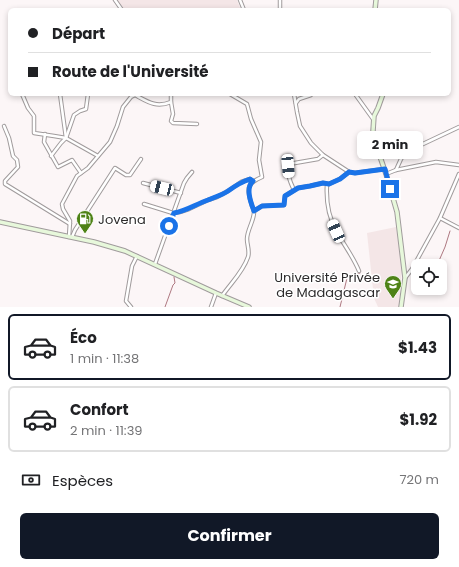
<!DOCTYPE html>
<html lang="fr">
<meta charset="utf-8">
<style>
:root{--surface:#fff;--page:#f6f6f6;--text:#202124;--muted:#757577;--line:#e0e0e0;--accent:#111827}
body{margin:0;font-family:Poppins,sans-serif;background:var(--page);color:var(--text);height:100vh;display:flex;flex-direction:column;font-size:15px;white-space:nowrap}
*{box-sizing:border-box;margin:0}
p{font-size:13px;color:var(--muted)}
.icon{flex:none;width:22px;height:22px;fill:none;stroke:currentColor;stroke-width:2;stroke-linecap:round;stroke-linejoin:round}
.map{position:relative;height:307px;overflow:hidden}
.drawer{display:flex;flex-direction:column;background:var(--surface);flex:1}
.drawer>*{flex:none}
.banner{position:absolute;left:8px;top:8px;width:443px;height:88px;border-radius:6px;box-shadow:0 2px 6px #0003;display:grid;align-content:center;height:88px;padding:0 20px;background:var(--surface)}
.buttons{position:absolute;left:411px;top:259px;display:grid;gap:8px}
.buttons a{display:grid;place-items:center;width:36px;height:36px;border-radius:6px;background:var(--surface);box-shadow:0 2px 6px #0003;font-size:20px}
.end{position:absolute;width:18px;height:18px;margin:-9px;border:5px solid #1a73e8;background:#fff;box-shadow:0 0 0 2px #fff}
.from{border-radius:50%}
.bubble{position:absolute;height:28px;border-radius:6px;background:var(--surface);box-shadow:0 2px 6px #0003;font-size:13px;font-weight:700;line-height:28px;text-align:center}
.car{position:absolute;width:12px;height:24px;margin:-12px -6px;border-radius:5px;box-shadow:0 0 3px 1px #0007;background:linear-gradient(#fff 24%,#345 0 40%,#fff 0 76%,#345 0 86%,#fff 0)}
.banner b{display:flex;align-items:center;gap:14px;height:38px;font-size:15px}
.banner b+b{border-top:1px solid var(--line)}
.banner i{width:10px;height:10px;background:var(--text)}
ul{padding:7px 0 0;list-style:none}
li{display:flex;align-items:center;gap:12px;height:66px;margin:0 8px 6px;padding:0 12px;border:2px solid var(--line);border-radius:6px}
li div{flex:1}
li b{display:block;font-size:15px}
li em{font-style:normal;font-weight:700}
li.selected{border-color:var(--accent)}
li>.icon{width:36px;height:36px;stroke-width:1.5}
.pay{display:flex;align-items:center;gap:10px;height:44px;padding:0 20px;font-size:15px}
.pay p{margin-inline-start:auto}
.action{display:flex;gap:8px;margin-top:auto;padding:8px 20px}
.action a{flex:1;height:46px;border-radius:6px;background:var(--accent);color:#fff;font-size:16px;font-weight:700;line-height:46px;text-align:center}
.map>svg:first-child{display:block}
.built{fill:#f4e6e7}
.lines{fill:none;stroke-linecap:round;stroke-linejoin:round}
.stream{stroke:#ae7881;stroke-width:1}
.street-casing{stroke:#a09b9c;stroke-width:4.5}
.secondary-casing{stroke:#a09b9c;stroke-width:5.5}
.street{stroke:#fff;stroke-width:2.5}
.secondary{stroke:#e7f8db;stroke-width:3.5}
.route{stroke:#1a73e8;stroke-width:5}
.labels{text-anchor:middle;stroke-width:3;stroke-linejoin:round;paint-order:stroke}
.poi-label{font-size:13px;fill:#2d2b2c;stroke:#fff;text-anchor:start}
</style>
<div class="map">
<svg width="459" height="307" viewBox="0 0 459 307">
<rect width="100%" height="100%" fill="#fcf6f7"/>
<g class="built">
<path d="M116 0H237L241 10H122Z"/>
<path d="M396 227 402 267 399 307H378L374 298 367 233Z"/>
</g>
<g class="lines">
<g class="stream">
<path d="M420 263H438L445 247 450 231"/>
<path d="M165 307 173 285 175 283 174 277"/>
<path d="M340 307 347 278 360 273"/>
</g>
<defs>
<g id="street">
<path d="M115 0 122 10"/>
<path d="M240 0 244 10"/>
<path d="M280 10V0"/>
<path d="M22 94 28 108 34 116V133L54 136 66 138 98 156"/>
<path d="M60 94 66 138"/>
<path d="M294 94 297 112 300 126 311 143 323 155 349 172 355 173 384 169"/>
<path d="M355 94 373 119"/>
<path d="M171 102 173 114 171 121 173 123 197 124"/>
<path d="M296 103 299 99 311 95V94"/>
<path d="M4 126 9 138 13 156 17 160 18 167 5 181V184L70 224"/>
<path d="M45 134 44 142 58 167 72 160 81 173"/>
<path d="M51 156 61 143 66 138 74 115 80 111 86 109 88 94"/>
<path d="M396 170 401 159 406 152 459 127"/>
<path d="M386 174 396 170 436 162 459 165"/>
<path d="M143 183 181 193"/>
<path d="M327 184C326 200 328 216 336 230 343 244 353 256 359 271"/>
<path d="M294 190C290 182 286 172 289 164L318 159 323 155"/>
<path d="M144 204 173 213 180 212 189 209 208 200 217 197 228 191 241 182 250 179 253 181"/>
<path d="M254 211 262 206 284 205 285 196 298 188 310 186 323 183 329 184 340 179 349 172"/>
<path d="M440 218 459 228"/>
<path d="M69 237 70 221 63 209 62 204 77 176 88 168 110 142 117 126 123 107 131 97 135 95C148 102 156 108 171 102V94"/>
<path d="M72 237 75 230 115 168 126 175H130L141 159"/>
<path d="M155 264 184 183 187 178 192 172"/>
<path d="M405 278 412 269 440 218 459 174"/>
<path d="M222 296C231 283 243 272 248 257 250 251 247 245 247 239 247 230 254 221 254 212 254 210 253 208 252 206 247 190 245 184 262 177L259 160 261 142 251 119 247 104 230 94"/>
<path d="M131 307 126 301 132 266 137 256"/>
<path d="M211 307 216 293"/>
</g>
<g id="secondary">
<path d="M375 10 376 0"/>
<path d="M383 94 378 108 374 116 373 131 376 145 386 174 397 212 405 278 401 307"/>
<path d="M0 222 94 242 125 251 216 293 249 307"/>
</g>
</defs>
<use href="#street" class="street-casing"/>
<use href="#secondary" class="secondary-casing"/>
<use href="#street" class="street"/>
<use href="#secondary" class="secondary"/>
</g>
<g class="lines">
<path class="route" d="M169 226 174 213C186 211 196 204 208 200 215 197 222 195 228 191 235 186 241 182 250 179L253 181C245 188 251 203 254 211L262 206 284 205 285 196 298 188 310 186 323 183 329 184 340 179 349 172 355 173 385 169 390 189"/>
</g>
<defs>
<symbol id="fuel-pin" viewBox="-11 -11 22 30"><path d="M0 17L-7.5 6A9.5 9.5 0 1 1 7.5 6Z" fill="#4e8216" stroke="#fff"/><path d="M-5.5-6h7V0h2V4h1.3V-2.5L3-4.5l.8-.8L6-3V5H2.5V1h-1V6h-7ZM-4.2-4.7v3.2H.2V-4.7Z" fill="#fff"/></symbol>
<symbol id="university-pin" viewBox="-11 -11 22 30"><path d="M0 17L-7.5 6A9.5 9.5 0 1 1 7.5 6Z" fill="#4e8216" stroke="#fff"/><path d="M0-5L7-2L0 1L-7-2ZM-4 1L0 2.5L4 1V4Q0 6-4 4Z" fill="#fff"/></symbol>
</defs>
<g fill-rule="evenodd">
<use href="#fuel-pin" x="75" y="209" width="20" height="27"/>
<use href="#university-pin" x="383" y="274" width="20" height="27"/>
</g>
<g class="labels">
<g class="poi-label">
<text x="98" y="224">Jovena</text>
<text x="380" y="282" text-anchor="end">Université Privée<tspan x="380" dy="15">de Madagascar</tspan></text>
</g>
</g>
</svg>
<div class="buttons">
<a><svg class="icon" aria-label="locate" viewBox="0 0 24 24"><circle cx="12" cy="12" r="6"/><path d="M12 2v4M12 18v4M2 12h4M18 12h4"/></svg></a>
</div>
<i class="end from" style="left:169px;top:226px"></i>
<i class="end" style="left:390px;top:189px"></i>
<div class="bubble" style="left:357px;top:131px;width:66px">2 min</div>
<i class="car" style="left:288px;top:166px;rotate:175deg"></i>
<i class="car" style="left:162px;top:188px;rotate:284deg"></i>
<i class="car" style="left:336px;top:231px;rotate:336deg"></i>
<div class="banner">
<b><i class="from"></i>Départ</b>
<b><i></i>Route de l'Université</b>
</div>
</div>
<section class="drawer">
<ul>
<li class="selected"><svg class="icon" aria-label="car" viewBox="0 0 24 24"><path d="M5 17H2v-5l4-1 3-4h7l3 4 3 1v5h-3M9 17h6M6 11h13"/><circle cx="7" cy="17" r="2"/><circle cx="17" cy="17" r="2"/></svg><div><b>Éco</b><p>1 min · 11:38</p></div><em>$1.43</em></li>
<li><svg class="icon" aria-label="car" viewBox="0 0 24 24"><path d="M5 17H2v-5l4-1 3-4h7l3 4 3 1v5h-3M9 17h6M6 11h13"/><circle cx="7" cy="17" r="2"/><circle cx="17" cy="17" r="2"/></svg><div><b>Confort</b><p>2 min · 11:39</p></div><em>$1.92</em></li>
</ul>
<div class="pay"><svg class="icon" aria-label="cash" viewBox="0 0 24 24"><path d="M3 7h18v10H3z"/><circle cx="12" cy="12" r="2"/></svg>Espèces<p>720 m</p></div>
<div class="action"><a>Confirmer</a></div>
</section>
